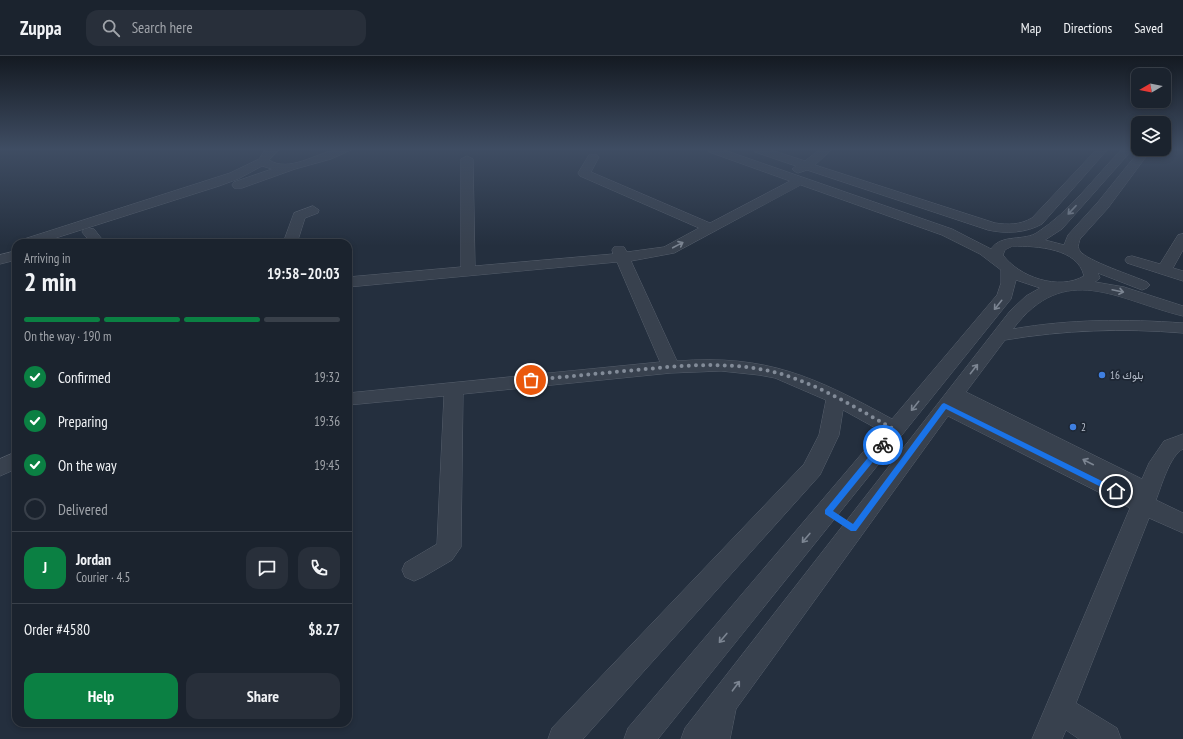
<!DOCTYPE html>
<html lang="en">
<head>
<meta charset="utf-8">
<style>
  :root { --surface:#1b232e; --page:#282f3a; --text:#f1f3f6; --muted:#a0a4aa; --line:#39404a; --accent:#0b8043 }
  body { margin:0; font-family:"PT Sans Narrow",Vazirmatn,sans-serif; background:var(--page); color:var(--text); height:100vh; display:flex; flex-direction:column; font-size:15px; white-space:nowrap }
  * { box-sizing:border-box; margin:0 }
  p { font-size:13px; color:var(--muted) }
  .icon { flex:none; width:22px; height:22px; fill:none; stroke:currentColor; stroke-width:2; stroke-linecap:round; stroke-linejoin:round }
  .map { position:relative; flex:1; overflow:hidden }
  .sheet { position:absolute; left:12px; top:183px; width:340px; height:488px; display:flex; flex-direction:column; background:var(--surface); border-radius:12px; box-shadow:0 2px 6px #0003,0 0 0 1px var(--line) }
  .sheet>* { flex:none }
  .needle { width:26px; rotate:260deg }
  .tools { position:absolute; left:1131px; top:12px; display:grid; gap:8px }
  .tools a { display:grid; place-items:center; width:40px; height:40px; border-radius:8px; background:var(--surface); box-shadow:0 2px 6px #0003,0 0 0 1px var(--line); font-size:20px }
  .pin { position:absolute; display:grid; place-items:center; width:34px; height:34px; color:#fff; margin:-17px; border:2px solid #fff; border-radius:50%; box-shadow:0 1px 4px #0007 }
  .courier { position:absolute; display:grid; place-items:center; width:40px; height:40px; margin:-20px; border:3px solid #1a73e8; border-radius:50%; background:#fff; color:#222; box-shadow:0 1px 5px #0007 }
  .headline em { font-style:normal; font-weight:800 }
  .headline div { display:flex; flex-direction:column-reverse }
  .headline { display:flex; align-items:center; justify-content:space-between; height:68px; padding:0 12px }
  h1 { font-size:26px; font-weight:800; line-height:30px }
  .bar { display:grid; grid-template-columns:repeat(4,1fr); gap:6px 4px; align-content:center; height:48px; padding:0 12px }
  .bar i { height:5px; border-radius:3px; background:var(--line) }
  .bar .current { background:var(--accent) }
  .bar p { grid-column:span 4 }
  .line { display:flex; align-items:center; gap:10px; padding:0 12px; border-top:1px solid var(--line) }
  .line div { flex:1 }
  .round { display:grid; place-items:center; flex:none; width:42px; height:42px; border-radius:12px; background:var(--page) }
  ol { padding:0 12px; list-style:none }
  li { display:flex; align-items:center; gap:12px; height:44px }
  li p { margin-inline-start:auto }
  li .icon { padding:4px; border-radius:50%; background:var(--accent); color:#fff; stroke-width:4 }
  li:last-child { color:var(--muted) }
  li i { width:22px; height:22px; border:2px solid var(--line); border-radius:50% }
  .action { display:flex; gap:8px; margin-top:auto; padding:8px 12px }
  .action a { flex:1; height:46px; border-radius:12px; background:var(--accent); color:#fff; font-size:16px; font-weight:800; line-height:46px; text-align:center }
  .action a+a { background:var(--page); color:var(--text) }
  header { display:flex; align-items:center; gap:24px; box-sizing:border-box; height:56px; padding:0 20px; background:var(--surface); border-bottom:1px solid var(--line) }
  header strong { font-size:19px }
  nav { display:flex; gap:22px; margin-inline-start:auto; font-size:14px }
  .search { width:280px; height:36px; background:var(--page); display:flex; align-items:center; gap:10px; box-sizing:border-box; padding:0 14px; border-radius:12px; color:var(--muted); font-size:15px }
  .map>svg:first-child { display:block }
</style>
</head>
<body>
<header>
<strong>Zuppa</strong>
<div class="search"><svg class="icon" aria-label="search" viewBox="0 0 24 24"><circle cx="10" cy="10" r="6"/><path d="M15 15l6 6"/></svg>Search here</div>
<nav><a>Map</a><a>Directions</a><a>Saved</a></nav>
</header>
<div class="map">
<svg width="1183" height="683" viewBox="0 0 1183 683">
  <rect width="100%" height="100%" fill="#242f3e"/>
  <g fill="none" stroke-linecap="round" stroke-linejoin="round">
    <g stroke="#565f6c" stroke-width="1">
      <g id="minor">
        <path d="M265 94H279L269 104C289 117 316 97 336 94 341 94 346 94 351 94L331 103 295 113 242 132H234L232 129 234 126 272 113 262 110 238 123 219 130 40 187H19L21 184 230 117 259 103Z"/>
        <path d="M708 94H724L952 173 991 193C1002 177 1024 186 1038 176 1069 156 1095 121 1121 94H1132L1062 173 1045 184 1064 189 1068 179 1098 146 1140 94H1151L1108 152 1080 183C1079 187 1077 191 1080 195 1087 205 1134 220 1147 226L1150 229 1147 232 1142 234 1098 217 1100 222 1095 226 1124 231 1183 250V260C1117 244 1065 204 1013 273 1070 263 1126 263 1183 267V277C1123 272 1064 274 1005 284L966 336 1142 423 1149 407 1164 385 1183 378V393C1170 399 1161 431 1156 444L1183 457V477L1149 462 1076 647 1117 672 1121 683H1079L1066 674 1062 683H1032L1130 452 948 360 736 653 730 683H681L685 672 1010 255 1026 240 1040 232 1016 224 1011 243 658 683H624L628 672 881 375 843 354 839 379 820 419 583 683H548L552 672 804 408 819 379 826 344 775 322 759 319 721 315 671 317 463 338 461 491 452 504 423 521 414 525 405 521 402 514 405 507 437 488 444 340 348 349V337L660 306 617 206 348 231V221L461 211V103L467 100 473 103 475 210 613 198 612 194 614 191H624L627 196 664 191 699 172 580 120 578 117 589 99H597L599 101 591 116 710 167 790 125 709 96ZM801 129 942 179 980 198 1001 214V227L997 239 892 363C815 321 767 298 677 305L631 205 674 197ZM1013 190C1037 190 1078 192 1084 220 1059 235 1019 221 1003 199L1005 194Z"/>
        <path d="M754 94H771L805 105 819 94H831L815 109 995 167C1008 169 1020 169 1032 162L1096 94H1107L1042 168C1026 177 1006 178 988 174L807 114 798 117 794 115 792 113 796 110 755 96Z"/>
        <polygon points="313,150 319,154 318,157 305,162 297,187 283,187 294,157"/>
        <polygon points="89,172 94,173 105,187 91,187 82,176 84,173"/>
        <polygon points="1183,178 1183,194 1173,212 1183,215 1183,225 1127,207 1125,204 1127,201 1132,200 1160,208 1178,179"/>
        <polygon points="16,195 16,204 0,208 0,199"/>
        <polygon points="16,396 16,413 0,420 0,403"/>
      </g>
    </g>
    <use href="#minor" fill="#38414e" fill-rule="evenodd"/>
  </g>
  <defs><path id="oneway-shaft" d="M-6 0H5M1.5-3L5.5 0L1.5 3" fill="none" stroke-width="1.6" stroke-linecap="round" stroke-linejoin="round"/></defs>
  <g stroke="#7c8592">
    <use href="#oneway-shaft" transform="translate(1072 154) rotate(133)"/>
    <use href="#oneway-shaft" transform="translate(678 189) rotate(-28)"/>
    <use href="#oneway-shaft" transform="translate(1118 235) rotate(12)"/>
    <use href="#oneway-shaft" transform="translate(998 249) rotate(129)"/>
    <use href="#oneway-shaft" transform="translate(974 313) rotate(-52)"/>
    <use href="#oneway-shaft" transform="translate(915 350) rotate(129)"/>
    <use href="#oneway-shaft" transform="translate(1088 406) rotate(-153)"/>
    <use href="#oneway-shaft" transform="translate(806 482) rotate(130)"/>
    <use href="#oneway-shaft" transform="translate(723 582) rotate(130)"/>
    <use href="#oneway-shaft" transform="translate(736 630) rotate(-53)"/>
  </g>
  <linearGradient id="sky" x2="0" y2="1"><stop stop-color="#141a22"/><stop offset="0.49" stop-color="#3f4d63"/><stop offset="1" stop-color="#3f4d63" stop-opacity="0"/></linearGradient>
  <rect width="1183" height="190" fill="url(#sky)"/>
  <polygon fill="#1a73e8" points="944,347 1118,433 1120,435 1118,437 1113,437 946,353 856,475 851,475 825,458 825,454 880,387 885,387 885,391 833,455 853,468 942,348"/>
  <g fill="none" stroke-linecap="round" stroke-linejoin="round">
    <path stroke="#828b98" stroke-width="4" stroke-dasharray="0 7.2" d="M531 324C566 321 601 317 637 314 684 309 732 305 778 317 820 329 858 353 895 374L883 389"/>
  </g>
  <g fill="#3f7fe0" stroke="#1d2633" stroke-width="1.5">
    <circle cx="1102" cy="319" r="4"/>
    <circle cx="1073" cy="371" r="4"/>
  </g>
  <g text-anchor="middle" stroke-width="3.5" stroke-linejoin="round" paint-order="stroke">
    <g font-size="11" fill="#b4bcc9" stroke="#1d2633" text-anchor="start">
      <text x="1110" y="323">بلوك 16</text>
      <text x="1081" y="375">2</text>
    </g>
  </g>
</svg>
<div class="tools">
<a><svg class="needle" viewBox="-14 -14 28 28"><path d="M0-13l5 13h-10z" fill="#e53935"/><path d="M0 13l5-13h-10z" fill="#a0a4aa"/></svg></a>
<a><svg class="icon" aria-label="layers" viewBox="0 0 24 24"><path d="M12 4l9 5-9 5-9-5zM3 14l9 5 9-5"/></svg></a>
</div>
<div class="pin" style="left:531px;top:324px;background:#ea580c"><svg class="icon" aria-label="bag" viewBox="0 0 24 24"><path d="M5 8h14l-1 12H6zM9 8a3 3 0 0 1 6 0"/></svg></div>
<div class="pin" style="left:1116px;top:435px;background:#1f2937"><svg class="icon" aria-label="home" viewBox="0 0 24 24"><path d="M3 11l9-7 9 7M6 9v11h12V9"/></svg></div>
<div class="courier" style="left:883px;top:389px"><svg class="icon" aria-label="bike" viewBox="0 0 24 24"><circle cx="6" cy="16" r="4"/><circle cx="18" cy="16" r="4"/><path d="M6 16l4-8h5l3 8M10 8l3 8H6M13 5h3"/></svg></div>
<section class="sheet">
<div class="headline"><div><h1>2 min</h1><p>Arriving in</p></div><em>19:58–20:03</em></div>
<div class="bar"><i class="current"></i><i class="current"></i><i class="current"></i><i></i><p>On the way · 190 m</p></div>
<ol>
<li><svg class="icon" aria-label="check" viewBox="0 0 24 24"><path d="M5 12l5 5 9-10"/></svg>Confirmed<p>19:32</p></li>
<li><svg class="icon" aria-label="check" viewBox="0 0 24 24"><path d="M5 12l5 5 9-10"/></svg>Preparing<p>19:36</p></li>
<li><svg class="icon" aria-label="check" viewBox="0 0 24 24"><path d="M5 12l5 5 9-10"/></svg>On the way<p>19:45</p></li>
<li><i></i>Delivered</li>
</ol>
<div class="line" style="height:72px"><b class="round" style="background:var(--accent);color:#fff">J</b><div><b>Jordan</b><p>Courier · 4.5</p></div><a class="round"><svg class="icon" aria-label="chat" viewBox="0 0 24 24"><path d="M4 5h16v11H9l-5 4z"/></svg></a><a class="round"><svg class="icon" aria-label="phone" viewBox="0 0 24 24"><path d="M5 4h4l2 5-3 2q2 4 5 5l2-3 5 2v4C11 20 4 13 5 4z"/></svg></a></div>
<div class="line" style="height:52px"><div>Order #4580</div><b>$8.27</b></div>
<div class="action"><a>Help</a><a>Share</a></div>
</section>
</div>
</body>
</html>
